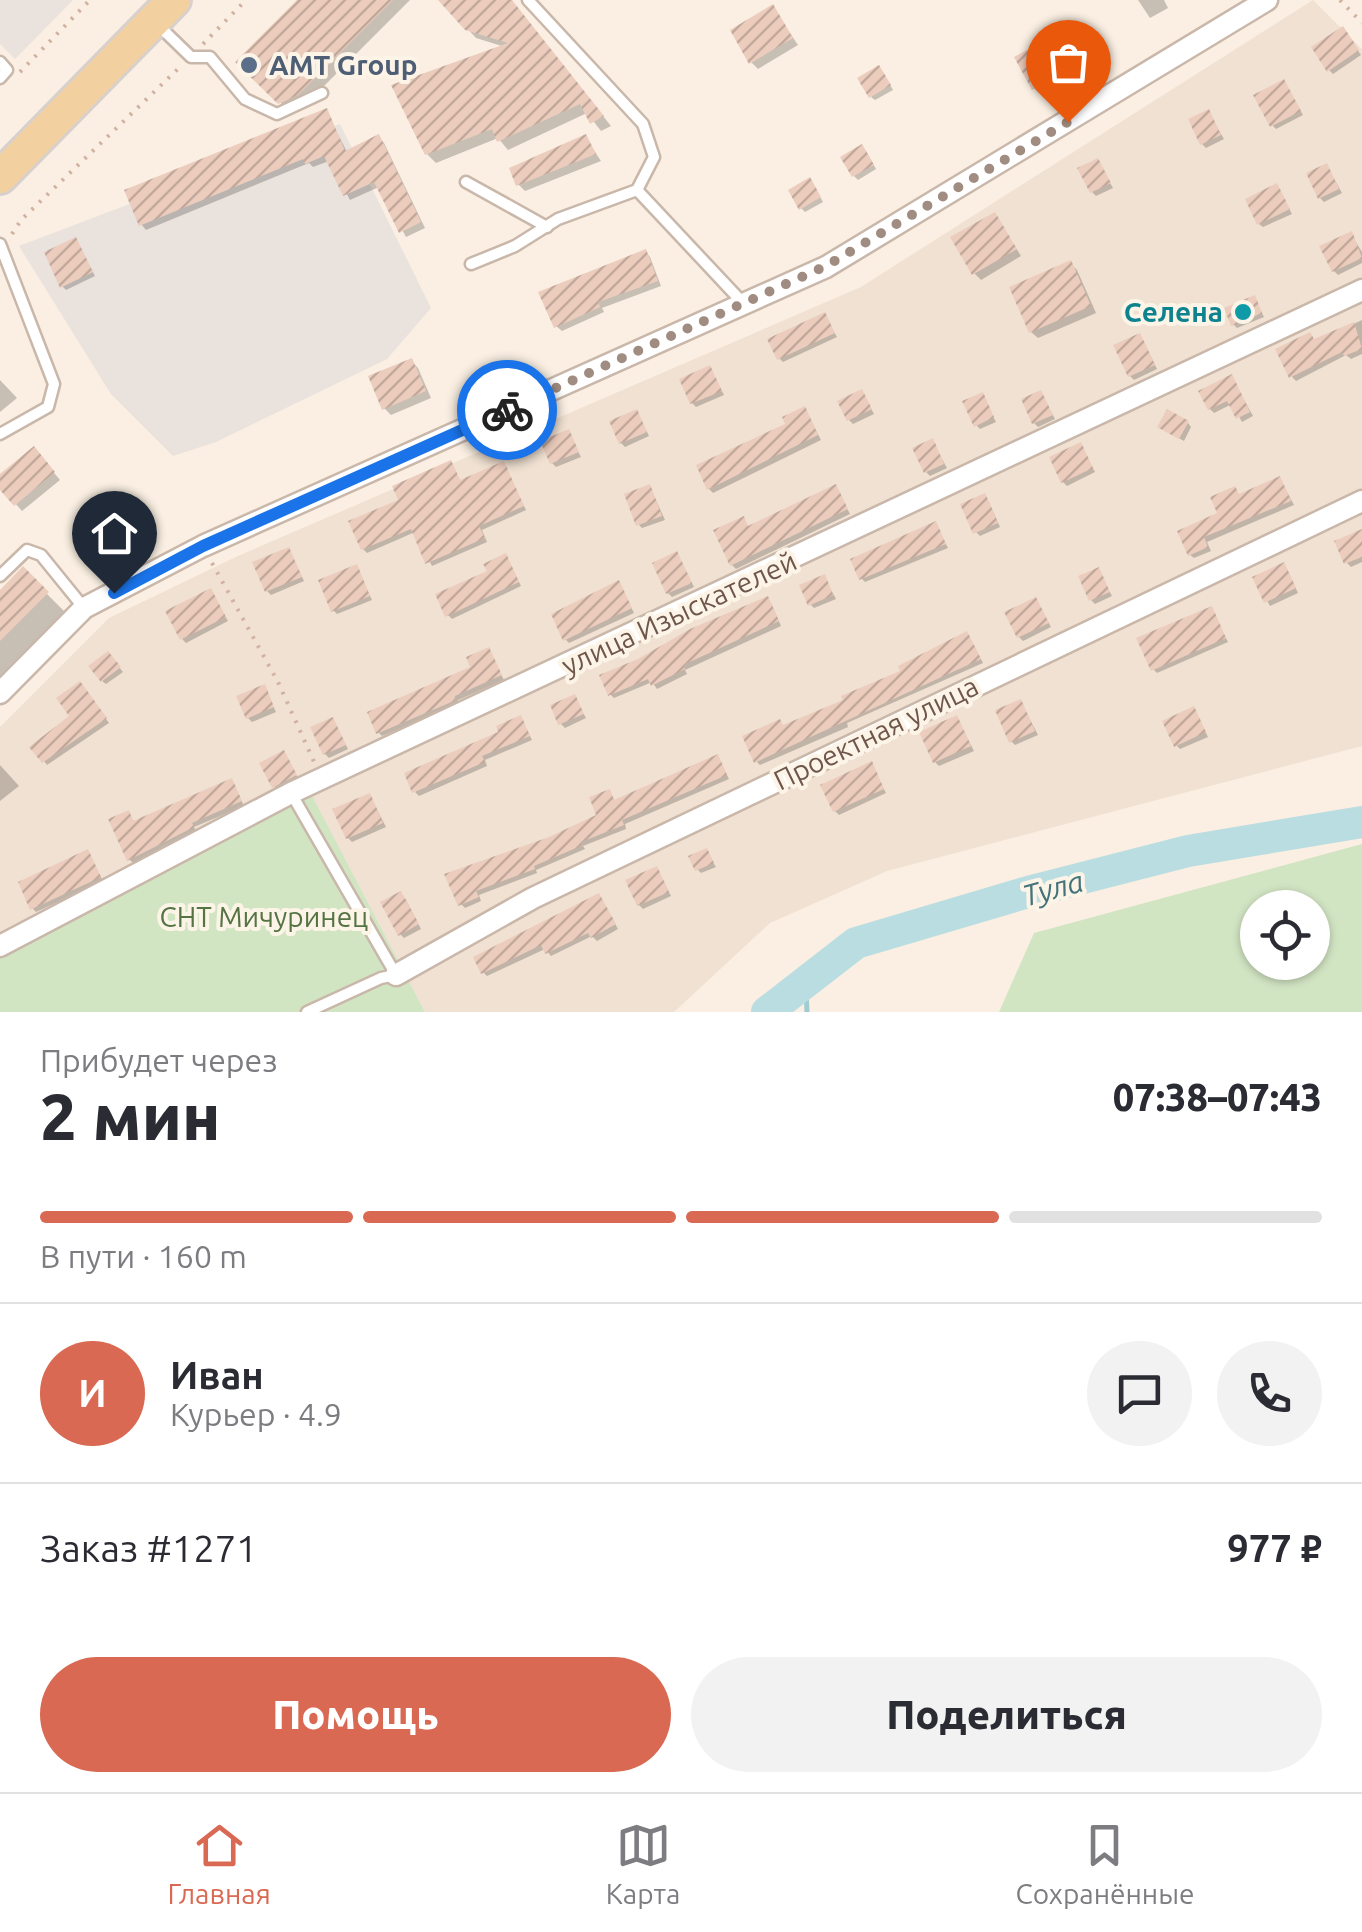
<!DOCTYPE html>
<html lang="ru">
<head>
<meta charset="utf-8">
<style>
  :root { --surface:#fff; --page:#f2f2f3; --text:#2b2b33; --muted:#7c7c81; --line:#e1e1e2; --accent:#d96952 }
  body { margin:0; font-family:Ubuntu,sans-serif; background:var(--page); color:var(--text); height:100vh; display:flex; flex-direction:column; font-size:38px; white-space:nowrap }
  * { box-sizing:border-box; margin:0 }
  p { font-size:32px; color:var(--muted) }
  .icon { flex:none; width:55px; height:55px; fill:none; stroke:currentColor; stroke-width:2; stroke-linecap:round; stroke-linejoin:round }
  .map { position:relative; height:1012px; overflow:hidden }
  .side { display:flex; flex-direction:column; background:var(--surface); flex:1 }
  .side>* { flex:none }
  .fabs { position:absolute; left:1240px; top:890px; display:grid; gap:20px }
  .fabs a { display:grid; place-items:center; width:90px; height:90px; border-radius:50%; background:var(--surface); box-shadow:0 2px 8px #0004; font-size:50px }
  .pin { position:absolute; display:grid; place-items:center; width:85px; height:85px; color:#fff; margin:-102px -42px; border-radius:50% 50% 50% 0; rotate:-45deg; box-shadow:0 0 10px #0007 }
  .pin .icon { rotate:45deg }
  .courier { position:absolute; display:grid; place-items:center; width:100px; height:100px; margin:-50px; border:8px solid #1a73e8; border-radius:50%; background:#fff; color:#222; box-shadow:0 2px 12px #0007 }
  .summary em { font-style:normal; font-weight:800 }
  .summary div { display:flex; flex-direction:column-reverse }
  .summary { display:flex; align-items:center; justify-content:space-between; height:170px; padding:0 40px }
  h1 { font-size:65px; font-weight:800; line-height:75px }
  .bar { display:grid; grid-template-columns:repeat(4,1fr); gap:15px 10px; align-content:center; height:120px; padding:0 40px }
  .bar i { height:12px; border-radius:8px; background:var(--line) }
  .bar .selected { background:var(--accent) }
  .bar p { grid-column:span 4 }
  .line { display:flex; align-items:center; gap:25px; padding:0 40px; border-top:2px solid var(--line) }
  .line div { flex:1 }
  .round { display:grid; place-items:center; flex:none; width:105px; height:105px; border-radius:52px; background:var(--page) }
  .cta { display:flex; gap:20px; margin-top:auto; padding:20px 40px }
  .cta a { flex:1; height:115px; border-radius:60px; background:var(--accent); color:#fff; font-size:40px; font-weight:800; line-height:115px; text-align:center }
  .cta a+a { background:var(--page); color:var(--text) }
  .menu { display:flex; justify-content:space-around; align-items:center; height:140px; border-top:2px solid var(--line); background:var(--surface); font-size:28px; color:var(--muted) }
  .menu a { display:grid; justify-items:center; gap:5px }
  .menu .selected { color:var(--accent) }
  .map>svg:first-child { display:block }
</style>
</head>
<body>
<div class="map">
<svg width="1362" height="1012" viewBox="0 0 1362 1012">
  <defs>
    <pattern id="building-hatch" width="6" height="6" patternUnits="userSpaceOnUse" patternTransform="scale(2.5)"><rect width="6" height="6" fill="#eccdbd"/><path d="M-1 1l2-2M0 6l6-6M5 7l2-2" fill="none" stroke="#c3a99c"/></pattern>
  </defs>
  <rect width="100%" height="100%" fill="#faefe2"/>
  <polygon fill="#f0e1d2" points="1313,0 1362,49 1362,746 887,871 770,923 674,1012 425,1012 307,787 0,936 0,727 109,618 238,556 861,287"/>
  <g fill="#e9e2dd">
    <polygon points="0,0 73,0 15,59 0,44"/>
    <polygon points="340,124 431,308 387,359 216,442 173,456 111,394 19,246"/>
  </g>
  <g fill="#d2e5c3" fill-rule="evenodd">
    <polygon points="307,786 425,1012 0,1012 0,957"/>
    <path d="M1362 844V1012H999L1034 933ZM1258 908H1312V962H1258Z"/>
  </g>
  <g fill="#0003">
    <polygon points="301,0 410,0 307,103 289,111 239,62"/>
    <polygon points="441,0 510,0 611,126 601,131 587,113 508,150 498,138 436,163 427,154 505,47 476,38"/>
    <polygon points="1138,0 1164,0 1168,8 1150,18"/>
    <polygon points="773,8 798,45 758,69 751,62"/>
    <polygon points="1346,33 1361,55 1333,74 1329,70"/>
    <polygon points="1038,53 1054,83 1038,92 1034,88"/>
    <polygon points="883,72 893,90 875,100 871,97"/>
    <polygon points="1284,82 1303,115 1276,129 1272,125"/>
    <polygon points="326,111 347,152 379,137 384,143 425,228 406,237 379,187 350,200 329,161 313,167 309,163 146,230 141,224"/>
    <polygon points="1208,112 1224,139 1206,148 1202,144"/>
    <polygon points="585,137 601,161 525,191 518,184"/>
    <polygon points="866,151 876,169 858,180 854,176"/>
    <polygon points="1098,161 1113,188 1096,196 1092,192"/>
    <polygon points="1327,166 1342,193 1324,202 1320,198"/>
    <polygon points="813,184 823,202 805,212 801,208"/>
    <polygon points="1277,186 1292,214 1263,227 1259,224"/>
    <polygon points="995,215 1021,256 981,280 974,273"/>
    <polygon points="1351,234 1362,252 1362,263 1338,275 1334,271"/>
    <polygon points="76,240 95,276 66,290 62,286"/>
    <polygon points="645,251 650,257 661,286 602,308 604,312 562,331 556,326"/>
    <polygon points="1070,263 1077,270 1096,313 1038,338 1031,332"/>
    <polygon points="1254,298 1264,317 1237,328 1233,324"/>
    <polygon points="824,315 837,337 783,362 779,358"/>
    <polygon points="1362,320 1362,354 1351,359 1346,355 1296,381 1292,377 1315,342"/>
    <polygon points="1143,340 1157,369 1134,380 1130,376"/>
    <polygon points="411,361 418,368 431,398 391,415 384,408"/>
    <polygon points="710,368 724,395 696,407 692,403"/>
    <polygon points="1232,378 1253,416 1242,422 1232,404 1214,413 1210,409"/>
    <polygon points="0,380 17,398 0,412"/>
    <polygon points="862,392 874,414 853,424 849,420"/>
    <polygon points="1041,393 1055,419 1038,427 1034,423"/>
    <polygon points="982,395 996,422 980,429 976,425"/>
    <polygon points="805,409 821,440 713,493 709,489 699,466 788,425"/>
    <polygon points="637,412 649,436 625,447 621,443"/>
    <polygon points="1188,423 1191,427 1184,441 1164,430"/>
    <polygon points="568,432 581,457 556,467 552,463"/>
    <polygon points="932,441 947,468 930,476 926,472"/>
    <polygon points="1080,445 1095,472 1067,486 1063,482"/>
    <polygon points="40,456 60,480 22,511 0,486 0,477"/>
    <polygon points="450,463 461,482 503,464 526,510 482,530 487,542 432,566 415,532 367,553 363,549 402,501"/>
    <polygon points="1280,479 1294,505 1207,542 1211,551 1194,558 1190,555 1235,489 1240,496"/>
    <polygon points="650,487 665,520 642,528 638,524"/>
    <polygon points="836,487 850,514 736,569 732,565 717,531 743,519 749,528"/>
    <polygon points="988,500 1000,527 980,536 976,532"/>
    <polygon points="935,524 948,548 865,582 861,578"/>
    <polygon points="1362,532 1362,562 1351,567 1347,563"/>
    <polygon points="289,550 304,581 271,595 267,591"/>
    <polygon points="677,554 694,587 672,597 668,593"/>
    <polygon points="506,556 521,586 452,619 448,615"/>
    <polygon points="356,567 372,600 337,614 333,610"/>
    <polygon points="1287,569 1298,593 1270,606 1255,579"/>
    <polygon points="23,570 66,613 0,679 0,593"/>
    <polygon points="1098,570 1112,596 1095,604 1091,600"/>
    <polygon points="824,577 836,599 814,608 810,604"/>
    <polygon points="619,583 634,613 569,643 565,639"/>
    <polygon points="211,591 228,621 186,643 182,639"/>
    <polygon points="1036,600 1051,627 1023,641 1019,637"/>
    <polygon points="771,603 781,626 685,670 687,674 657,689 652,682 614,698 610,694"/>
    <polygon points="1211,609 1228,642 1157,673 1153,669"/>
    <polygon points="970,638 983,663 847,723 848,727 760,765 756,761 785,727 847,702"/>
    <polygon points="488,650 504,680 458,700 457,705 382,736 378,732 474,668"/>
    <polygon points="112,658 123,672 106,684 102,681"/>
    <polygon points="264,687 276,712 252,722 248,718"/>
    <polygon points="84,688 109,723 47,765 44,761 72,717"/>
    <polygon points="574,697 586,718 565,728 561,724"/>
    <polygon points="1021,702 1038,735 1015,745 1011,741"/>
    <polygon points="1194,709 1208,737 1180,749 1176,745"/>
    <polygon points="521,718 532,740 485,760 487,766 419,796 415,792"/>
    <polygon points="957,718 974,751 939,766 935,762"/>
    <polygon points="333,720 348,749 329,758 325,754"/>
    <polygon points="287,757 299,780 278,790 274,786"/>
    <polygon points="718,757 729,779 625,824 626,829 583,846 585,849 536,870 537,873 479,895 481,901 465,908 461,904 447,875 550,839 599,816 609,792 616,802"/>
    <polygon points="871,764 886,793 839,815 835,811"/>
    <polygon points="0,765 19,786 0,801"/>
    <polygon points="232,781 244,806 194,827 196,831 133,863 129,859 128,813 135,823"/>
    <polygon points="370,796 386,827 352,842 348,838"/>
    <polygon points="706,851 716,867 701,873 697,869"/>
    <polygon points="88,852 103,881 36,912 32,908"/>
    <polygon points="657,869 671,896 643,909 639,905"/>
    <polygon points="405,898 421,929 404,938 400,934"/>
    <polygon points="602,900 618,929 597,941 592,936 551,956 545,949 487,976 483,972"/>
  </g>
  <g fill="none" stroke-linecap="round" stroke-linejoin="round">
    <polyline stroke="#a0ccd2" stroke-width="5" points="807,1012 806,989 856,943"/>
    <polyline stroke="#b9dde1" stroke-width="32" points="767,1012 856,943 1028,892 1188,851 1362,822"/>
  </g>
  <g fill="url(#building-hatch)">
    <polygon points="297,0 393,0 298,95 278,104 235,62"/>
    <polygon points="438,0 512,0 604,116 590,124 580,104 497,142 492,129 425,155 391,85 508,43 465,30"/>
    <polygon points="773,4 793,38 749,64 730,30"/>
    <polygon points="1343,26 1359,50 1327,72 1311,47"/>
    <polygon points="1034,46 1052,79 1032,90 1014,57"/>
    <polygon points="879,65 891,85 869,98 857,78"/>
    <polygon points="1284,79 1301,111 1270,127 1253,95"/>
    <polygon points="327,108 345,151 379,134 421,222 399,233 374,182 343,196 324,156 305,164 303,159 139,226 124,190"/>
    <polygon points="1209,109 1221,135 1200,145 1188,119"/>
    <polygon points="586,134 596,154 516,186 509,168"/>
    <polygon points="862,144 874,165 852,177 840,157"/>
    <polygon points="1098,158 1111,183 1090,193 1077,168"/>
    <polygon points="1327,163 1339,189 1318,199 1306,173"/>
    <polygon points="810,177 821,197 799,210 788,190"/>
    <polygon points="1277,183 1290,209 1257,225 1245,199"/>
    <polygon points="995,212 1017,249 972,275 950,237"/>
    <polygon points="1352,231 1362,258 1332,272 1319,246"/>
    <polygon points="76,237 93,272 60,288 44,252"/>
    <polygon points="646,249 658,281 598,302 600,307 554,328 538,292"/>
    <polygon points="1071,260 1091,306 1029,333 1009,287"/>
    <polygon points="1255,295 1262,313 1231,326 1224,308"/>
    <polygon points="825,312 835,333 777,360 767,339"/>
    <polygon points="1354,322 1362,349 1344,356 1342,352 1289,378 1275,349 1310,332 1314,339"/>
    <polygon points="1140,333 1155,365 1128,377 1113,345"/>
    <polygon points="412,358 426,391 382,410 368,376"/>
    <polygon points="710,365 722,391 690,404 679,379"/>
    <polygon points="1232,374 1250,412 1236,419 1227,401 1208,410 1198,391"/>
    <polygon points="862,389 872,409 847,421 837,401"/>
    <polygon points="1041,390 1053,415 1032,424 1021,399"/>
    <polygon points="983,392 994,417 974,427 962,401"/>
    <polygon points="805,406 818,435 707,490 696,465 785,424 782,417"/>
    <polygon points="637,409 647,432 619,444 609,421"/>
    <polygon points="1167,409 1189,421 1179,439 1157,427"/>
    <polygon points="569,429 579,452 550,464 540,441"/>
    <polygon points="933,438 944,464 924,473 912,448"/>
    <polygon points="1081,442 1093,468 1061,483 1049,457"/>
    <polygon points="34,446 55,472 14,506 0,490 0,474"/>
    <polygon points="451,460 460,480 504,461 524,506 479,526 485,538 425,564 411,529 361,550 348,521 398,500 392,486"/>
    <polygon points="1280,476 1291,501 1204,537 1208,547 1188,556 1177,531 1217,513 1210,497 1235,486 1239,494"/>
    <polygon points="650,484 662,516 636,526 624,494"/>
    <polygon points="836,484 848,509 730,566 713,530 744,516 748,526"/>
    <polygon points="985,493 998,523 973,534 960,504"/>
    <polygon points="936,521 946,544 859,580 850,559"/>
    <polygon points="1362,529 1362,557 1344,564 1334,541"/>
    <polygon points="289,547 302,577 265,592 252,562"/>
    <polygon points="677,551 692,583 666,594 652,563"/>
    <polygon points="506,553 519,582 445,617 435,594 487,571 483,564"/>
    <polygon points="1284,562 1296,588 1264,603 1252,577"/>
    <polygon points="357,564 370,596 331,612 318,580"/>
    <polygon points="23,566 49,592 0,641 0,590"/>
    <polygon points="1099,567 1110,592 1089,601 1078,576"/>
    <polygon points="825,574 833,595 808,606 799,585"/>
    <polygon points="619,580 632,608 563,641 551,614"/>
    <polygon points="211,588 226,617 180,640 165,611"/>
    <polygon points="768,596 779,621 683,665 685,669 651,686 648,679 608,696 599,675 638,659 690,629"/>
    <polygon points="1036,597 1049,623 1017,638 1004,612"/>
    <polygon points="1212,606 1226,638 1151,671 1136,638"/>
    <polygon points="967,631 981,659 754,763 742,736 780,719 783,725 843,700 841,696 900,671 898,666"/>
    <polygon points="489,647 502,675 455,696 454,701 376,734 367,712 470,667 466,657"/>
    <polygon points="108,651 121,667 101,682 88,666"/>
    <polygon points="80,681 107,718 42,763 29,747 69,716 56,698"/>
    <polygon points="265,684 274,707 246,719 236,696"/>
    <polygon points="575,694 584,714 558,725 550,705"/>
    <polygon points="1021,699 1035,731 1009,743 995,710"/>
    <polygon points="1194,706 1206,732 1174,747 1162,721"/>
    <polygon points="521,715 530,736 482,756 485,762 412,793 404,773 498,732 496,726"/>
    <polygon points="957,715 971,746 933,763 919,732"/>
    <polygon points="333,717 346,745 323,755 310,727"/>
    <polygon points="284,750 297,775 272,788 259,763"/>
    <polygon points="718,754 727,775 622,820 624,825 581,842 583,845 534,866 535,869 476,891 479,897 458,906 444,874 549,837 596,815 589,797 610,789 614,800"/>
    <polygon points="872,761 884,789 833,812 820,785"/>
    <polygon points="232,778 242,801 192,823 194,827 127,861 108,819 129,810 133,821"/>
    <polygon points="370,793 383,823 346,839 332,809"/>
    <polygon points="707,848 714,863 695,871 688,856"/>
    <polygon points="88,849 101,877 30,910 18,882"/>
    <polygon points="657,866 669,892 637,906 625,880"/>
    <polygon points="401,891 419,924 398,936 380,902"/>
    <polygon points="599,893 616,924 591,938 588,933 545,954 541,945 481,974 473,957"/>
  </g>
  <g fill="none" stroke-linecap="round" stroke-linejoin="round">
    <g stroke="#c9b7aa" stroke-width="15">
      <g id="service">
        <polyline points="158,25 191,57 210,57 245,99 277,114 322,93"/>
        <polyline points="0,62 7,70 0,78"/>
        <polyline points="466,182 547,227"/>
        <polyline points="637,190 743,303"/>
        <polyline points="0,244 54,384 48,407 0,434"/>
        <polyline points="471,264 515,246 558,219 637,190 654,157 643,124 528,0"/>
        <polyline points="0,576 27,550 41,555 84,608"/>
        <polyline points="291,793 396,975 381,978 307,1012"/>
      </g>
    </g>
    <g stroke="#c9b7aa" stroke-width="25">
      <g id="minor">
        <polyline points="0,693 84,608 203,546 826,267 1267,0"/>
        <polyline points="0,946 291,793 1362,290"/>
        <polyline points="396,975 533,898 1362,501"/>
      </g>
    </g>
    <g stroke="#d7d0cd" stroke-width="38">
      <polyline id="primary" points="0,177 174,0"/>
    </g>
    <g stroke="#d1b1a0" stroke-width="4" stroke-dasharray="2.5 8" stroke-linecap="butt">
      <polyline points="1340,0 1362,23"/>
      <polyline points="203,44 246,0"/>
      <polyline points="20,72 90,0"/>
      <polyline points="12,234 21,220 182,65"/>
      <polyline points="212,563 278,682 315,764"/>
    </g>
    <use href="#service" stroke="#fff" stroke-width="10"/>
    <use href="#minor" stroke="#fff" stroke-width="20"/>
    <use href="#primary" stroke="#f3d0a0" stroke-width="32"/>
  </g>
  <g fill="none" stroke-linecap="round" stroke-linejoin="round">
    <polyline stroke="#a08c80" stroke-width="10" stroke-dasharray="0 18" points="507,410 826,266 1068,122"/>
    <polyline stroke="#1a73e8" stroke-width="12" points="114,593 203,546 507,410"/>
  </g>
  <circle fill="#5c6f8a" stroke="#fdf4e8" stroke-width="4" cx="249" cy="65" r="10"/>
  <circle fill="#0f9aa8" stroke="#fdf4e8" stroke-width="4" cx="1243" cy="312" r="10"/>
  <g text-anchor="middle" stroke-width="8" stroke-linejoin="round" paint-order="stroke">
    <g font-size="28" font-weight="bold" fill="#4e5e75" stroke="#fdf4e8" text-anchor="start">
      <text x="269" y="75">АМТ Group</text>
    </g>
    <g font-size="28" font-weight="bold" fill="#0d838f" stroke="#fdf4e8" text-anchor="end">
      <text x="1223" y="322">Селена</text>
    </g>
    <g font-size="28" fill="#6f564b" stroke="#fdf4e8">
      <text transform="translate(679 613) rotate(-25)" y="10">улица Изыскателей</text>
      <text transform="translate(876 733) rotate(-26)" y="10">Проектная улица</text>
    </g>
    <g font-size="28" fill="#547444" stroke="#fdf4e8">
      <text x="264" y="927">СНТ Мичуринец</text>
    </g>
    <g font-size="30" font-style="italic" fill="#44737a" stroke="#fdf4e8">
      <text transform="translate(1053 889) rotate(-15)" y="10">Тула</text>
    </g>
  </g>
</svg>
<div class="fabs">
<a><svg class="icon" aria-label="locate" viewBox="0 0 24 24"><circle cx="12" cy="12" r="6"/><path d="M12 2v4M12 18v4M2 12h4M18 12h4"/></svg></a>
</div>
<div class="pin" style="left:1068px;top:122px;background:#ea580c"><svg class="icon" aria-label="bag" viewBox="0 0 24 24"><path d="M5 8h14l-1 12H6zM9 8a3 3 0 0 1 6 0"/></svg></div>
<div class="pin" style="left:114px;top:593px;background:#1f2937"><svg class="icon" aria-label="home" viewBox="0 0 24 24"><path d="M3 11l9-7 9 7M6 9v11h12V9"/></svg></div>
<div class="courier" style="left:507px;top:410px"><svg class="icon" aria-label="bike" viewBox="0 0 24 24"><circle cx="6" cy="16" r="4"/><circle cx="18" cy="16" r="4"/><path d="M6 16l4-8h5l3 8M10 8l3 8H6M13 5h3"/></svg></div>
</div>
<section class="side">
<div class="summary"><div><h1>2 мин</h1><p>Прибудет через</p></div><em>07:38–07:43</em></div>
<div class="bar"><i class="selected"></i><i class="selected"></i><i class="selected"></i><i></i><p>В пути · 160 m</p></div>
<div class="line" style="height:180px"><b class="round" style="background:var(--accent);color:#fff">И</b><div><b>Иван</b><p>Курьер · 4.9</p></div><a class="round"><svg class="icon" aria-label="chat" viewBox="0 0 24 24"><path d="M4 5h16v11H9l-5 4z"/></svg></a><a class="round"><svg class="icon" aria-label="phone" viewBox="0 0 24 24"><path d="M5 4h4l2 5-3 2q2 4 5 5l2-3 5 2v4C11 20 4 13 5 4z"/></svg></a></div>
<div class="line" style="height:130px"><div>Заказ #1271</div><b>977 ₽</b></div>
<div class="cta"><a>Помощь</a><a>Поделиться</a></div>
</section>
<nav class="menu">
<a class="selected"><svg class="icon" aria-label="home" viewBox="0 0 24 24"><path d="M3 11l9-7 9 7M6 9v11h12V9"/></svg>Главная</a>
<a><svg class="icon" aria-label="map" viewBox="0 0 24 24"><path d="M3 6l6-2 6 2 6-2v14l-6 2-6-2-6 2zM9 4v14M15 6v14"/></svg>Карта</a>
<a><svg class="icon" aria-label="saved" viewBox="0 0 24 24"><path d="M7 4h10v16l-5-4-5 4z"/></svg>Сохранённые</a>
</nav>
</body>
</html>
